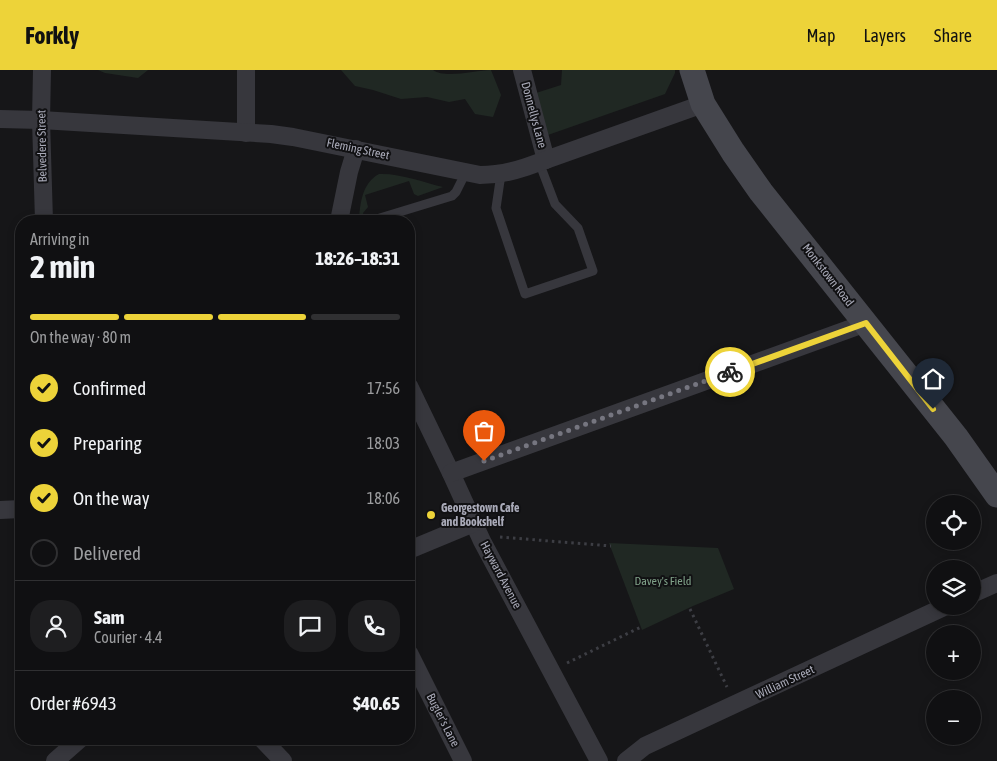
<!DOCTYPE html>
<html lang="en">
<head>
<meta charset="utf-8">
<style>
  :root { --surface:#101012; --page:#1e1e20; --text:#f1f3f6; --muted:#9c9d9f; --line:#303032; --accent:#edd339 }
  body { margin:0; font-family:"Asap Condensed",sans-serif; background:var(--page); color:var(--text); height:100vh; display:flex; flex-direction:column; font-size:19px; white-space:nowrap }
  * { box-sizing:border-box; margin:0 }
  p { font-size:16px; color:var(--muted) }
  .icon { flex:none; width:28px; height:28px; fill:none; stroke:currentColor; stroke-width:2; stroke-linecap:round; stroke-linejoin:round }
  .map { position:relative; flex:1; overflow:hidden }
  .sheet { position:absolute; left:15px; top:145px; width:400px; height:530px; display:flex; flex-direction:column; background:var(--surface); border-radius:20px; box-shadow:0 2px 8px #0003,0 0 0 1px var(--line) }
  .sheet>* { flex:none }
  .buttons { position:absolute; left:926px; top:425px; display:grid; gap:10px }
  .buttons a { display:grid; place-items:center; width:55px; height:55px; border-radius:50%; background:var(--surface); box-shadow:0 2px 8px #0003,0 0 0 1px var(--line); font-size:25px }
  .pin { position:absolute; display:grid; place-items:center; width:42px; height:42px; color:#fff; margin:-51px -21px; border-radius:50% 50% 50% 0; rotate:-45deg; box-shadow:0 0 5px #0007 }
  .pin .icon { rotate:45deg }
  .courier { position:absolute; display:grid; place-items:center; width:50px; height:50px; margin:-25px; border:4px solid #edd339; border-radius:50%; background:#fff; color:#222; box-shadow:0 1px 6px #0007 }
  .head em { font-style:normal; font-weight:700 }
  .head div { display:flex; flex-direction:column-reverse }
  .head { display:flex; align-items:center; justify-content:space-between; height:85px; padding:0 15px }
  h1 { font-size:32px; font-weight:700; line-height:38px }
  .bar { display:grid; grid-template-columns:repeat(4,1fr); gap:8px 5px; align-content:center; height:60px; padding:0 15px }
  .bar i { height:6px; border-radius:4px; background:var(--line) }
  .bar .on { background:var(--accent) }
  .bar p { grid-column:span 4 }
  .line { display:flex; align-items:center; gap:12px; padding:0 15px; border-top:1px solid var(--line) }
  .line div { flex:1 }
  .round { display:grid; place-items:center; flex:none; width:52px; height:52px; border-radius:20px; background:var(--page) }
  ol { padding:0 15px; list-style:none }
  li { display:flex; align-items:center; gap:15px; height:55px }
  li p { margin-inline-start:auto }
  li .icon { padding:5px; border-radius:50%; background:var(--accent); color:#111; stroke-width:4 }
  li:last-child { color:var(--muted) }
  li i { width:28px; height:28px; border:2px solid var(--line); border-radius:50% }
  header { display:flex; align-items:center; gap:30px; box-sizing:border-box; height:70px; padding:0 25px; background:var(--accent); color:#111 }
  header strong { font-size:24px }
  nav { display:flex; gap:28px; margin-inline-start:auto; font-size:18px }
  .map>svg:first-child { display:block }
</style>
</head>
<body>
<header>
<strong>Forkly</strong>
<nav><a>Map</a><a>Layers</a><a>Share</a></nav>
</header>
<div class="map">
<svg width="997" height="691" viewBox="0 0 997 691">
  <rect width="100%" height="100%" fill="#161618"/>
  <g fill="#202823">
    <polygon points="98,0 148,0 138,8 105,3"/>
    <path d="M341 0H433C445 9 477 0 491 0L501 25 493 47 475 44 465 29 449 32 427 27 401 29 373 20 355 16Z"/>
    <polygon points="562,0 675,0 675,3 665,24 545,66 536,23 561,15"/>
    <path d="M379 104C400 103 422 112 443 117L418 126 414 124 409 111 365 125 368 137 363 143 366 151H359C360 134 362 113 379 104Z"/>
    <polygon points="609,473 718,478 734,519 693,536 642,560"/>
  </g>
  <g fill="none" stroke-linecap="round" stroke-linejoin="round">
    <g stroke="#3d3e44" stroke-width="3" stroke-dasharray="2.5 4" stroke-linecap="butt">
      <polyline points="500,467 611,476"/>
      <polyline points="690,539 727,617"/>
      <polyline points="567,593 641,557"/>
    </g>
    <g stroke="#37373d" stroke-width="9">
      <polyline points="501,104 496,138 525,224 593,201 578,158 555,134 539,92"/>
      <polyline points="370,151 452,126 456,122 466,102"/>
    </g>
    <g stroke="#37373d" stroke-width="18">
      <polyline points="42,0 41,50 44,151"/>
      <polyline points="246,0 246,63"/>
      <polyline points="522,0 546,90"/>
      <path d="M0 49 41 50 271 64 293 67 480 105C496 105 511 102 526 97L703 34"/>
      <polyline points="339,151 349,102 356,79"/>
      <polyline points="409,316 451,403 482,471 599,691"/>
      <polyline points="451,403 866,253"/>
      <polyline points="0,440 21,439"/>
      <polyline points="409,480 474,453"/>
      <polyline points="972,524 997,513"/>
      <polyline points="409,583 463,691"/>
      <polyline points="262,669 283,691"/>
      <polyline points="55,691 80,669"/>
      <polyline points="626,691 645,676 946,536"/>
    </g>
    <polyline stroke="#45464d" stroke-width="25" points="692,0 703,34 733,82 761,122 956,367 997,425"/>
  </g>
  <g fill="none" stroke-linecap="round" stroke-linejoin="round">
    <polyline stroke="#767680" stroke-width="5" stroke-dasharray="0 9" points="484,391 730,302"/>
    <polyline stroke="#edd339" stroke-width="6" points="730,302 866,253 933,339"/>
  </g>
  <circle fill="#edd339" stroke="#111113" stroke-width="2" cx="431" cy="445" r="5"/>
  <g text-anchor="middle" stroke-width="4" stroke-linejoin="round" paint-order="stroke">
    <g font-size="12" fill="#a9aab8" stroke="#111113">
      <text transform="translate(534 45) rotate(75)" y="4">Donnellys Lane</text>
      <text transform="translate(42 76) rotate(-91)" y="4">Belvedere Street</text>
      <text transform="translate(358 79) rotate(12)" y="4">Fleming Street</text>
      <text transform="translate(828 205) rotate(52)" y="4">Monkstown Road</text>
      <text transform="translate(501 505) rotate(62)" y="4">Hayward Avenue</text>
      <text transform="translate(785 612) rotate(-25)" y="4">William Street</text>
      <text transform="translate(443 650) rotate(63)" y="4">Bugler's Lane</text>
    </g>
    <g font-size="12" font-weight="bold" fill="#a9aab8" stroke="#111113" text-anchor="start">
      <text x="441" y="442">Georgestown Cafe<tspan x="441" dy="14">and Bookshelf</tspan></text>
    </g>
    <g font-size="12" fill="#80a289" stroke="#111113">
      <text x="663" y="515">Davey's Field</text>
    </g>
  </g>
</svg>
<div class="buttons">
<a><svg class="icon" aria-label="locate" viewBox="0 0 24 24"><circle cx="12" cy="12" r="6"/><path d="M12 2v4M12 18v4M2 12h4M18 12h4"/></svg></a>
<a><svg class="icon" aria-label="layers" viewBox="0 0 24 24"><path d="M12 4l9 5-9 5-9-5zM3 14l9 5 9-5"/></svg></a>
<a>+</a>
<a>−</a>
</div>
<div class="pin" style="left:484px;top:391px;background:#ea580c"><svg class="icon" aria-label="bag" viewBox="0 0 24 24"><path d="M5 8h14l-1 12H6zM9 8a3 3 0 0 1 6 0"/></svg></div>
<div class="pin" style="left:933px;top:339px;background:#1f2937"><svg class="icon" aria-label="home" viewBox="0 0 24 24"><path d="M3 11l9-7 9 7M6 9v11h12V9"/></svg></div>
<div class="courier" style="left:730px;top:302px"><svg class="icon" aria-label="bike" viewBox="0 0 24 24"><circle cx="6" cy="16" r="4"/><circle cx="18" cy="16" r="4"/><path d="M6 16l4-8h5l3 8M10 8l3 8H6M13 5h3"/></svg></div>
<section class="sheet">
<div class="head"><div><h1>2 min</h1><p>Arriving in</p></div><em>18:26–18:31</em></div>
<div class="bar"><i class="on"></i><i class="on"></i><i class="on"></i><i></i><p>On the way · 80 m</p></div>
<ol>
<li><svg class="icon" aria-label="check" viewBox="0 0 24 24"><path d="M5 12l5 5 9-10"/></svg>Confirmed<p>17:56</p></li>
<li><svg class="icon" aria-label="check" viewBox="0 0 24 24"><path d="M5 12l5 5 9-10"/></svg>Preparing<p>18:03</p></li>
<li><svg class="icon" aria-label="check" viewBox="0 0 24 24"><path d="M5 12l5 5 9-10"/></svg>On the way<p>18:06</p></li>
<li><i></i>Delivered</li>
</ol>
<div class="line" style="height:90px"><a class="round"><svg class="icon" aria-label="person" viewBox="0 0 24 24"><circle cx="12" cy="8" r="4"/><path d="M4 21q1-7 8-7t8 7"/></svg></a><div><b>Sam</b><p>Courier · 4.4</p></div><a class="round"><svg class="icon" aria-label="chat" viewBox="0 0 24 24"><path d="M4 5h16v11H9l-5 4z"/></svg></a><a class="round"><svg class="icon" aria-label="phone" viewBox="0 0 24 24"><path d="M5 4h4l2 5-3 2q2 4 5 5l2-3 5 2v4C11 20 4 13 5 4z"/></svg></a></div>
<div class="line" style="height:65px"><div>Order #6943</div><b>$40.65</b></div>
</section>
</div>
</body>
</html>
